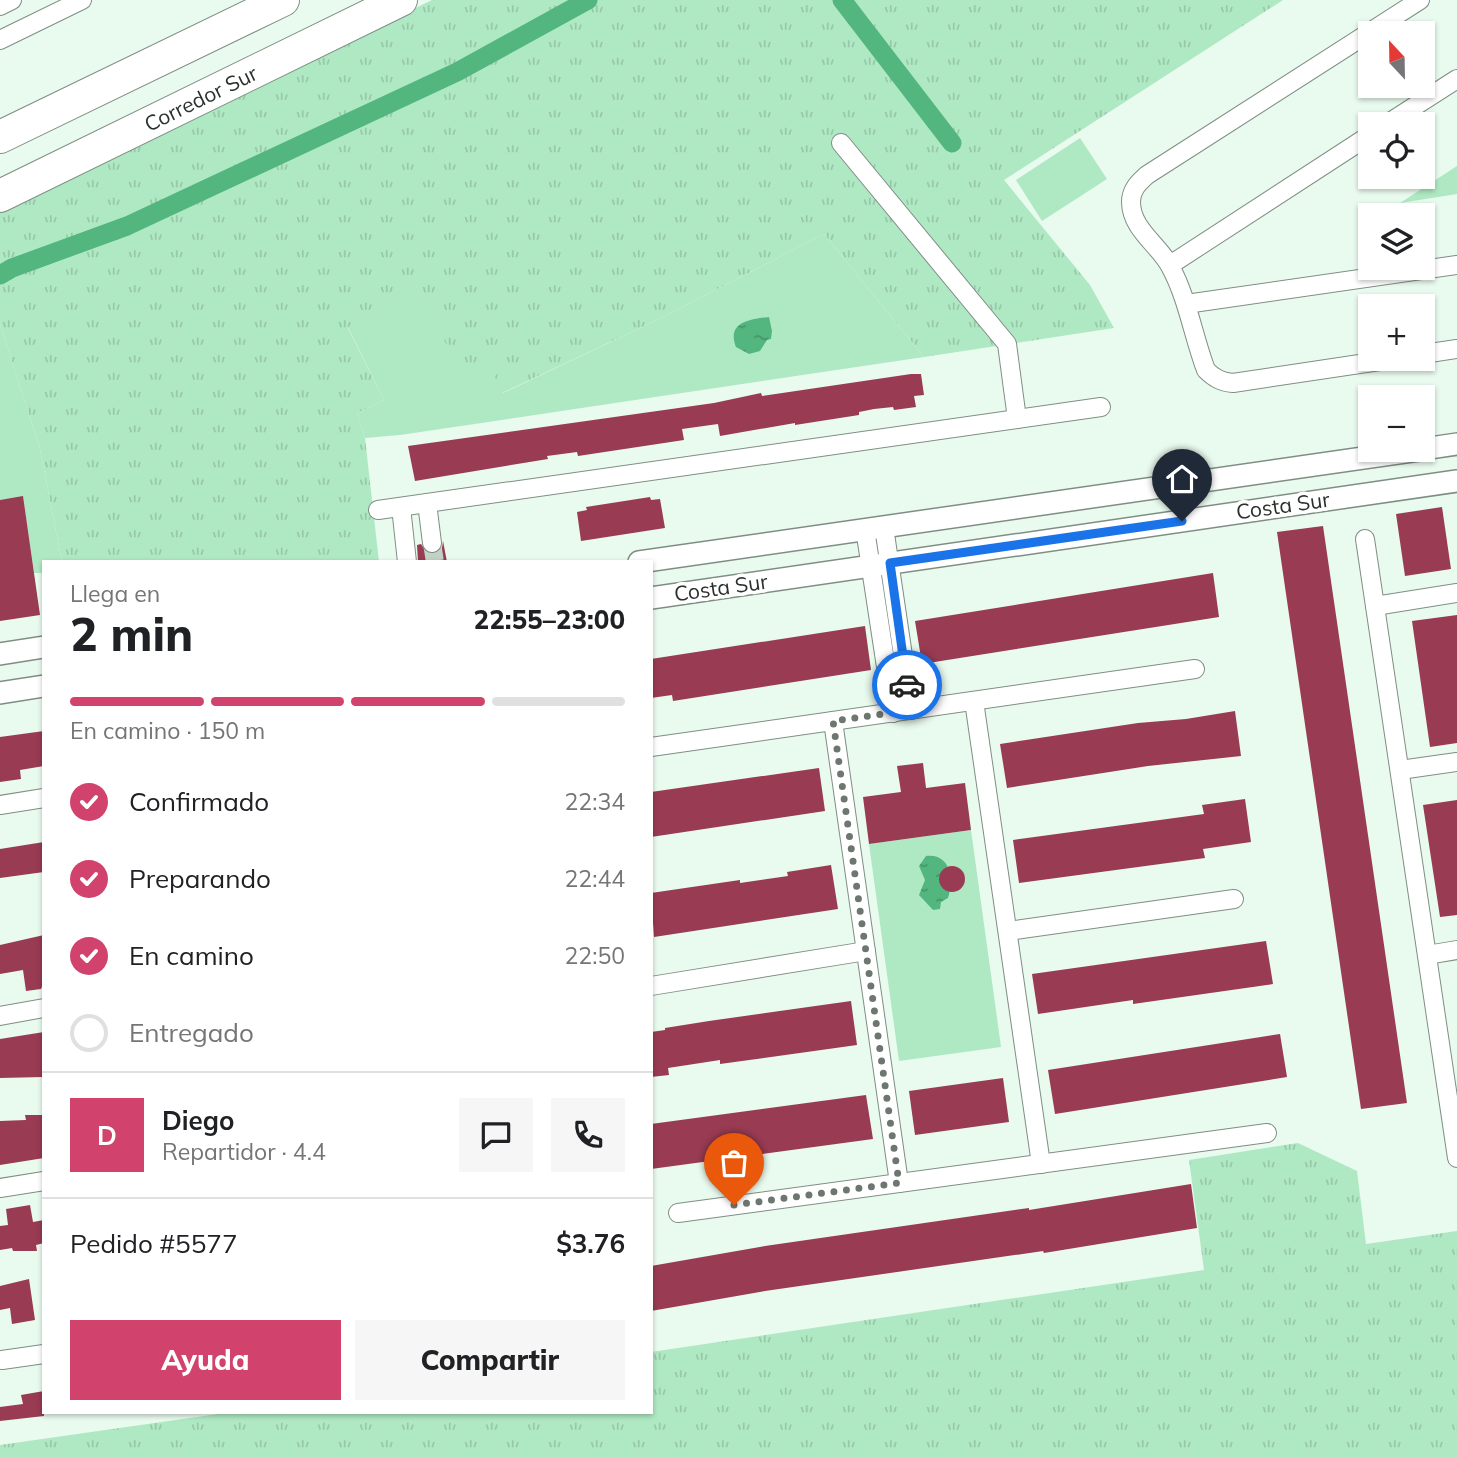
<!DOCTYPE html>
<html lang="es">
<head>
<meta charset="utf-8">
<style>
  :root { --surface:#fff; --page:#f6f6f6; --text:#202124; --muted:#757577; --line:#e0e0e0; --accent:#d1436c }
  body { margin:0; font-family:Mulish,sans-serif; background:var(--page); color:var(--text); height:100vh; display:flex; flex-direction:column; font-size:26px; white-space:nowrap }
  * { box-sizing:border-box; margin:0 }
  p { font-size:23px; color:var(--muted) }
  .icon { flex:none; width:38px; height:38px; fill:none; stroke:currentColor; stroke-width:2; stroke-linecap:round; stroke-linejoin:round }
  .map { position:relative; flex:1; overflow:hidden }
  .details { position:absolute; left:42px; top:560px; width:611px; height:854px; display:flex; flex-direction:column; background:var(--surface); border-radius:0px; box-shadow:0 2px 5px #0004 }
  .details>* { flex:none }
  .needle { width:46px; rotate:338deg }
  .fabs { position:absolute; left:1358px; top:21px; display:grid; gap:14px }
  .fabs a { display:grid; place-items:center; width:77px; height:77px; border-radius:0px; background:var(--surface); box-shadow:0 2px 5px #0004; font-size:35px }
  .pin { position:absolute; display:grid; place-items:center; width:60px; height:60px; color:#fff; margin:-72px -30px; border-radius:50% 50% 50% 0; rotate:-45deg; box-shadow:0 0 7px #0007 }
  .pin .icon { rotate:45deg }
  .courier { position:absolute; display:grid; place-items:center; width:70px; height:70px; margin:-35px; border:5px solid #1a73e8; border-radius:50%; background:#fff; color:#222; box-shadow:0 2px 9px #0007 }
  .head em { font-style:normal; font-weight:800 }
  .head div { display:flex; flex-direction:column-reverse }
  .head { display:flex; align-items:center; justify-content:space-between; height:119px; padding:0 28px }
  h1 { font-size:46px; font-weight:800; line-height:52px }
  .bar { display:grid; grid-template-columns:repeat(4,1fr); gap:10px 7px; align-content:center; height:84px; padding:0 28px }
  .bar i { height:9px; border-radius:5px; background:var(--line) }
  .bar .current { background:var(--accent) }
  .bar p { grid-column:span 4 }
  .line { display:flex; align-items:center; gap:18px; padding:0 28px; border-top:2px solid var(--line) }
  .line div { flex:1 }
  .round { display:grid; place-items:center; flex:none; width:74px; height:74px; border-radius:0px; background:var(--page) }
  ol { padding:0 28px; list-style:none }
  li { display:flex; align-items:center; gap:21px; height:77px }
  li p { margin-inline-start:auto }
  li .icon { padding:7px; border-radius:50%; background:var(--accent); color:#fff; stroke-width:4 }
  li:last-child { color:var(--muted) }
  li i { width:38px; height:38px; border:4px solid var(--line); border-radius:50% }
  .primary-button { display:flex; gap:14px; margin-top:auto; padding:14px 28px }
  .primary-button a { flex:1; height:80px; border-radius:0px; background:var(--accent); color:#fff; font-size:28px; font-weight:800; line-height:80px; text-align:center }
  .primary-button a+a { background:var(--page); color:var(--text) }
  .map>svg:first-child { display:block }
</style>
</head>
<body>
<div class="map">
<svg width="1457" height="1457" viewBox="0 0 1457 1457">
  <defs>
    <pattern id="grass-tufts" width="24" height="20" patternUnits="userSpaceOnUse" patternTransform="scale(1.75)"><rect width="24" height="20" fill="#afe9c3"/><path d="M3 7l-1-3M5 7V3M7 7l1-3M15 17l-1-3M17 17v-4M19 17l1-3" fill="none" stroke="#97c8a8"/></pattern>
    <pattern id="water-ripples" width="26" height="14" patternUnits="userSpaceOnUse" patternTransform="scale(1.75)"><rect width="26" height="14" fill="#52b67e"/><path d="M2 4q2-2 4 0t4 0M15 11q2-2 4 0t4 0" fill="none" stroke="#449567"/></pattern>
  </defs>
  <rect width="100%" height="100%" fill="#e9faee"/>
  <g fill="url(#grass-tufts)">
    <polygon points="432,0 1283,0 1004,180 1090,285 1114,328 924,357 824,234 659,319 502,393 460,370 348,328 384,400 357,413 365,438 379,562 62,562 40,449 0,324 0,208"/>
    <polygon points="1298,1143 1357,1171 1366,1244 1457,1231 1457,1457 0,1457 0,1445 232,1412 651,1412 651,1352 1204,1270 1189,1160"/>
  </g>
  <g fill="#afe9c3">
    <polygon points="1080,138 1107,179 1042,221 1016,180"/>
    <polygon points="1457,166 1457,194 1400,203"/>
    <polygon points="824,234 924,357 400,435 365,438 357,413 384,400 348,327 420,291 459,370 486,359 503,393 659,319"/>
    <polygon points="0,324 40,449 62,562 44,562 44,573 34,573 23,497 0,500"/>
    <polygon points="971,830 1001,1047 899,1061 869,844"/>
  </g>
  <g fill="url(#water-ripples)">
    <path d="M769 317 772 331 771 339 767 340 760 351 749 354 736 347C726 322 751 319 769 317Z"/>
    <path d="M926 856C951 853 954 880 948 898L941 902 940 909 933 910 919 895 925 880 919 866Z"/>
  </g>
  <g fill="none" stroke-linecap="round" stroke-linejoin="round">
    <g stroke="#52b67e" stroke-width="19">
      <polyline points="842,0 952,143"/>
      <polyline points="0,275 12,268 127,226 457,72 588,0"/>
    </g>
  </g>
  <g fill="#983b53">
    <polygon points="911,374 921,374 924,395 914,396 916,407 894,410 893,407 874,409 859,412 859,415 795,425 795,423 720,436 718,424 682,429 684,440 578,456 577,452 547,456 548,459 415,481 408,446 714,403 761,393 762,396"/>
    <polygon points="23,496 40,615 0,621 0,500"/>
    <polygon points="650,497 651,500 660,499 665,528 581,541 577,512 587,510 586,507"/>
    <polygon points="1442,507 1451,569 1405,576 1396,514"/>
    <polygon points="1323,526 1407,1103 1361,1109 1277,532"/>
    <polygon points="443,541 447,562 418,562 417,545 421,544 427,553 434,554 442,548"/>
    <polygon points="1213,573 1219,617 922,664 915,621"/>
    <polygon points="1457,615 1457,743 1430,747 1412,621"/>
    <polygon points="865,626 871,670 673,701 672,695 651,698 651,659"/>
    <polygon points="1235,711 1241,756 1148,766 1007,788 1000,744 1138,723 1186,719"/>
    <polygon points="44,731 44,766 20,770 21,779 0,782 0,737"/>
    <polygon points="923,763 926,788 965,783 971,830 869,844 863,797 901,792 897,766"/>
    <polygon points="819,768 825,811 651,837 651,792"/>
    <polygon points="1245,799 1251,842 1203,849 1205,858 1019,883 1013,840 1204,814 1202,805"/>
    <polygon points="1457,800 1457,915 1440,917 1423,805"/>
    <polygon points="44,842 44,872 0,878 0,849"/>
    <polygon points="831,865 838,909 654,937 651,893 740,880 740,883 788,876 787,872"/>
    <circle cx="952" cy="879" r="13"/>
    <polygon points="44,935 44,982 41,989 26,991 23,970 0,974 0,945"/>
    <polygon points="1266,941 1273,984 1133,1004 1133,1000 1038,1014 1032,974"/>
    <polygon points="851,1001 857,1045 720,1064 720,1060 668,1068 669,1075 651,1077 651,1032 665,1030 665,1028 709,1021"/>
    <polygon points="44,1032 44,1077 0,1078 0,1039"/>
    <polygon points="1280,1034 1287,1077 1055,1114 1048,1070"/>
    <polygon points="1003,1078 1009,1122 915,1135 909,1091"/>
    <polygon points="866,1095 873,1139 651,1169 651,1124"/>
    <polygon points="25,1115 44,1115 44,1158 0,1165 0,1121 26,1120"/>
    <polygon points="1191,1184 1197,1228 1044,1253 1043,1251 765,1291 651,1311 651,1266 765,1246 1029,1208 1029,1210"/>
    <polygon points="30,1205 33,1222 44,1220 44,1243 36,1245 37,1251 13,1251 12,1248 0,1250 0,1226 8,1225 6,1209"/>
    <polygon points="29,1279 35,1320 12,1324 10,1308 0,1310 0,1286"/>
    <polygon points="44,1391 44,1416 0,1421 0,1407 23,1404 21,1395"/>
  </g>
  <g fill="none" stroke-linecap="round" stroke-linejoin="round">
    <polyline stroke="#c3d2c7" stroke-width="18" stroke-dasharray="18 9" stroke-linecap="butt" points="432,543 435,562"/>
    <g stroke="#7f8e84" stroke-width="20">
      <g id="minor">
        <polyline points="0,6 12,0"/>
        <polyline points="0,40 82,0"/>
        <polyline points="1387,124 1457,79"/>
        <polyline points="841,143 1007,344 1017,419"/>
        <polyline points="1170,265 1370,135"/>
        <polyline points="1186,304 1457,265"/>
        <polyline points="1423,354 1457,349"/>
        <path d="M1393 359 1233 383C1221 382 1214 378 1206 370 1193 336 1188 299 1170 266 1159 245 1131 229 1131 202 1131 190 1138 183 1147 175L1420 0"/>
        <polyline points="427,503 432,543"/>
        <polyline points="401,507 407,562"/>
        <polyline points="378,510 1101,407"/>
        <polyline points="884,527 911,710"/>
        <polyline points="865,529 893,713"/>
        <polyline points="1365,539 1457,1158"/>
        <polyline points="1375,606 1457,593"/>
        <polyline points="974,701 1041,1164"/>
        <polyline points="833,721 899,1183"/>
        <polyline points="651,747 1195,669"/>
        <polyline points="1400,770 1457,762"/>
        <polyline points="0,805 44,798"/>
        <polyline points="1008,931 1234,899"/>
        <polyline points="1427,955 1457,950"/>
        <polyline points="651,986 866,951"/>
        <polyline points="0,1016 44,1008"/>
        <polyline points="0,1188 44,1181"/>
        <polyline points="678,1213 1267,1133"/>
        <polyline points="2,1360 44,1354"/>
      </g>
    </g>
    <g stroke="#7f8e84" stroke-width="24">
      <g id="tertiary">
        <polyline points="1423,449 1457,444"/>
        <polyline points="639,562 1419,450"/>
        <polyline points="651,598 1457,481"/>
        <polyline points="0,654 44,647"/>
        <polyline points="0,693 44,686"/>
      </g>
    </g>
    <g stroke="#7f8e84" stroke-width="34">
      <g id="motorway">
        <polyline points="0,137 283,0"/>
        <polyline points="0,196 401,0"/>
      </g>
    </g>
    <use href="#minor" stroke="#fff" stroke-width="18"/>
    <use href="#tertiary" stroke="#fff" stroke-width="21"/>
    <use href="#motorway" stroke="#fff" stroke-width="32"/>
  </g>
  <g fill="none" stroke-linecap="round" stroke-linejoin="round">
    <polyline stroke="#6d7770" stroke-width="7" stroke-dasharray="0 12.6" points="734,1205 899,1183 833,721 911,710 907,685"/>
    <polyline stroke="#1a73e8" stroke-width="9" points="907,685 890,563 1182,521"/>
  </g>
  <g text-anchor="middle" stroke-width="7" stroke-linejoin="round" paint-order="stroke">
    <g font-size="21" fill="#2a312c" stroke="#fff">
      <text transform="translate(201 99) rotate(-26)" y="7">Corredor Sur</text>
      <text transform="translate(1283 506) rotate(-8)" y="7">Costa Sur</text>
      <text transform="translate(721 588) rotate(-8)" y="7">Costa Sur</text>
    </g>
  </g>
</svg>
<div class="fabs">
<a><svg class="needle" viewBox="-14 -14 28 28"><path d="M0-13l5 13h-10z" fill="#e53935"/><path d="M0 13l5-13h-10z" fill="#757577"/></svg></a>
<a><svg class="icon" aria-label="locate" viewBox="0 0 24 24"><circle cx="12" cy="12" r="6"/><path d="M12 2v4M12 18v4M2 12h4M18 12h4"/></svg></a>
<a><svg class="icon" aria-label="layers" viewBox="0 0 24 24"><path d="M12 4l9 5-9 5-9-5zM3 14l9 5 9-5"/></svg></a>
<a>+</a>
<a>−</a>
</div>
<div class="pin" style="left:734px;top:1205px;background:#ea580c"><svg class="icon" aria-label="bag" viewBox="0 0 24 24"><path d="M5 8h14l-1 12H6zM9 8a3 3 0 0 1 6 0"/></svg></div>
<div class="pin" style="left:1182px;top:521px;background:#1f2937"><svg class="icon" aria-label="home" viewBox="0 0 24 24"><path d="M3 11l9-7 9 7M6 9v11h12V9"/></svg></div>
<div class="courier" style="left:907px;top:685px"><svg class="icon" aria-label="car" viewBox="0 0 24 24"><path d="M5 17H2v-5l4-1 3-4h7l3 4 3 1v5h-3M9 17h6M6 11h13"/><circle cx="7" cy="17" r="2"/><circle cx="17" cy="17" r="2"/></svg></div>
<section class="details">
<div class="head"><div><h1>2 min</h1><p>Llega en</p></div><em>22:55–23:00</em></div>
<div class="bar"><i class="current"></i><i class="current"></i><i class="current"></i><i></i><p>En camino · 150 m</p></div>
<ol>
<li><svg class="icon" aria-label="check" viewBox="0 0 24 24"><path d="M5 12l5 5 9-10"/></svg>Confirmado<p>22:34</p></li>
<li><svg class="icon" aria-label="check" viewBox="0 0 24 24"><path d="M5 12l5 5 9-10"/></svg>Preparando<p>22:44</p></li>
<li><svg class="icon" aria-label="check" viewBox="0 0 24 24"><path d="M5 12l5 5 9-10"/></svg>En camino<p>22:50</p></li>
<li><i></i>Entregado</li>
</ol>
<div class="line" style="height:126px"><b class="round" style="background:var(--accent);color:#fff">D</b><div><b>Diego</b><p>Repartidor · 4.4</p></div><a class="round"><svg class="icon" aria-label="chat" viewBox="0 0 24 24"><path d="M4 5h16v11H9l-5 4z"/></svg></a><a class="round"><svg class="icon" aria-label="phone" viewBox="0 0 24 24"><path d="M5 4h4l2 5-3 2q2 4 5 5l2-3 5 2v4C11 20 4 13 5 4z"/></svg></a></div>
<div class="line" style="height:91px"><div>Pedido #5577</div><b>$3.76</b></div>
<div class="primary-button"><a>Ayuda</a><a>Compartir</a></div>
</section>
</div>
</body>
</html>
